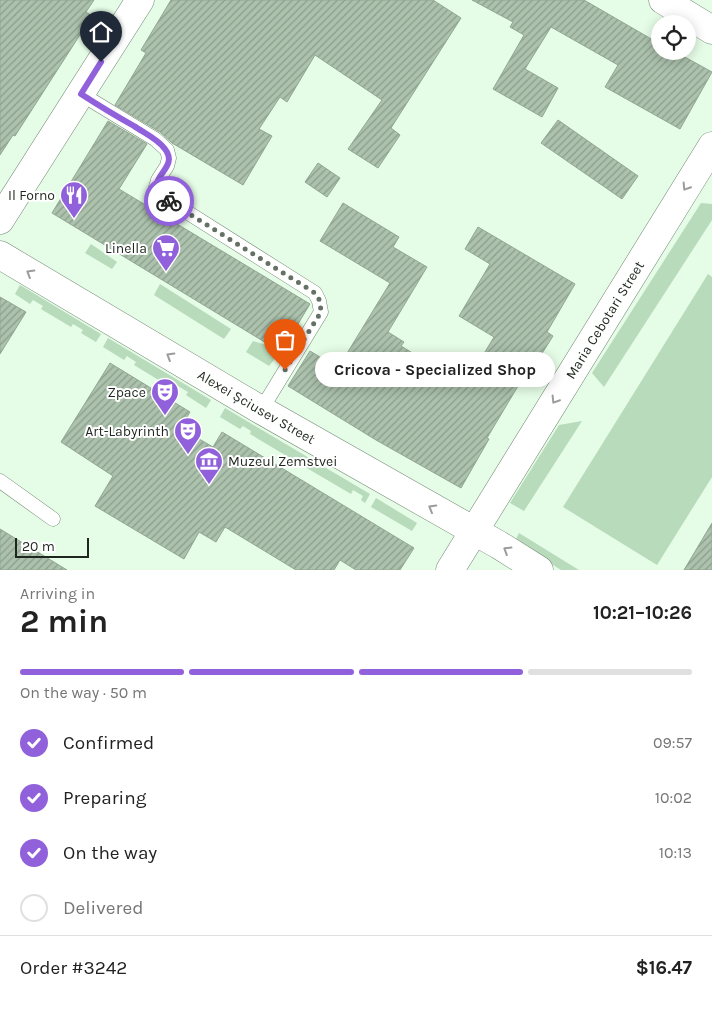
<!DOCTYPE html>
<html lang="en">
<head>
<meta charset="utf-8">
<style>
  :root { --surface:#fff; --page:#f6f6f6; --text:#222; --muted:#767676; --line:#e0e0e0; --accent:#9061db }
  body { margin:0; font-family:Karla,sans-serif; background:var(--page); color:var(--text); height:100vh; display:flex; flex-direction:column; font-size:19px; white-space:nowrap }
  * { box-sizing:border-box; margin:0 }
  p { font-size:16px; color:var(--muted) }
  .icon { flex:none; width:28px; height:28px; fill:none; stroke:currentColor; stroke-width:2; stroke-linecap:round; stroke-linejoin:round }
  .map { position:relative; height:570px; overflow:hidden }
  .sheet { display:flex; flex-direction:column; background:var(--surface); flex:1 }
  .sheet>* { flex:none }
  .controls { position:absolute; left:651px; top:15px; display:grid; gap:10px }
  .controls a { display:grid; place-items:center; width:45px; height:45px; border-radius:50%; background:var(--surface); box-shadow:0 2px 12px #0003; font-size:25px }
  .scale { position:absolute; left:15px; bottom:12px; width:74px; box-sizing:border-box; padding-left:5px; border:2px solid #1e261e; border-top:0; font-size:14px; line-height:18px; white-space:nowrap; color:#1e261e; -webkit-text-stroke:4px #fff; paint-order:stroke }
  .pin { position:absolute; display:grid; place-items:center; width:42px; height:42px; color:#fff; margin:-51px -21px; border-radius:50% 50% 50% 0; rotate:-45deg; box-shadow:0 0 5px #0007 }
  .pin .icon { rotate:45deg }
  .courier { position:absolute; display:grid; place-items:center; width:50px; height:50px; margin:-25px; border:4px solid #9061db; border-radius:50%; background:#fff; color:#222; box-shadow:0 1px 6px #0007 }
  .bubble { position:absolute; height:35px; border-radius:18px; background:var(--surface); box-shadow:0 2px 12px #0003; font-size:16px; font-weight:700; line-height:35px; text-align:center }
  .overview em { font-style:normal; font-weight:700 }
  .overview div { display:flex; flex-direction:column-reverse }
  .overview { display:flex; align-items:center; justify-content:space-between; height:85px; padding:0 20px }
  h1 { font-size:32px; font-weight:700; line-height:38px }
  .bar { display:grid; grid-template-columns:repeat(4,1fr); gap:8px 5px; align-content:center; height:60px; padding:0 20px }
  .bar i { height:6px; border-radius:4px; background:var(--line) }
  .bar .selected { background:var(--accent) }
  .bar p { grid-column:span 4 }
  .line { display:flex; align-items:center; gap:12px; padding:0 20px; border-top:1px solid var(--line) }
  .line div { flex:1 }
  ol { padding:0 20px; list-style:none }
  li { display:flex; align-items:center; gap:15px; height:55px }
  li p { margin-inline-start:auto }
  li .icon { padding:5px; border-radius:50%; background:var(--accent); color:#fff; stroke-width:4 }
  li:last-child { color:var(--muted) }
  li i { width:28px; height:28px; border:2px solid var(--line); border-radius:50% }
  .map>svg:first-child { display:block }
</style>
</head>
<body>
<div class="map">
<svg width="712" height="570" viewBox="0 0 712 570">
  <defs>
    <pattern id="building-hatch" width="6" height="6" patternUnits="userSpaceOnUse" patternTransform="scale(1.25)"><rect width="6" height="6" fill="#acc2ad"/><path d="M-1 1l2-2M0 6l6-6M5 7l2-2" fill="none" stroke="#8b9d8c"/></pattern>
  </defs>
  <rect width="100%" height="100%" fill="#e5fce6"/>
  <g fill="#b8dbbb">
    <polygon points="701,203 712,204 712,220 604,387 592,373"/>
    <polygon points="91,244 117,262 112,269 85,253"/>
    <polygon points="708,274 712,277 712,477 657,565 563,507"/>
    <polygon points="160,284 231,329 224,339 154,295"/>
    <polygon points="20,285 101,334 96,342 81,333 83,330 73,324 71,327 41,309 43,306 33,300 30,304 15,294"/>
    <polygon points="108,338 211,400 206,408 186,395 188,392 178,386 175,390 134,365 136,362 127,356 124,360 103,347"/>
    <polygon points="253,341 282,350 269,366 246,352"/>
    <polygon points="225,408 370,494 365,503 361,500 363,496 353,490 351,494 305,467 307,463 298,458 295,461 250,434 251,431 243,426 240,429 220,417"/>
    <polygon points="582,421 524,511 510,503 559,425"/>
    <polygon points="376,498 417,523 412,531 371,507"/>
    <polygon points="519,533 579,570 561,570 515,541"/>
  </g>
  <g fill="url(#building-hatch)" stroke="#92a793">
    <polygon points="0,0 94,0 86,12 92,16 15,136 13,135 0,155"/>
    <polygon points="171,0 433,0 461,18 391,128 400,135 378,168 348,149 382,100 315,55 287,102 280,97 259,129 272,136 243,185 172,143 160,132 115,105 146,53 141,50"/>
    <polygon points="472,0 584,0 660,44 660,51 674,51 712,72 680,129 605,87 618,65 551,27 525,69 558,88 542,117 493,89 524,35 510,27 513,22"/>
    <polygon points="558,120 638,176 622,199 541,143"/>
    <polygon points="108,121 147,144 119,189 310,304 281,352 52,213"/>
    <polygon points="318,163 340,178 327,197 305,182"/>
    <polygon points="343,203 399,237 393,247 427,267 388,332 404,342 401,346 465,385 494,337 459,316 490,264 465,249 478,227 575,284 547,332 553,336 536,363 533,361 487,438 489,439 461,488 376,440 288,386 310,351 338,368 390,283 320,241"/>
    <polygon points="0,297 26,312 0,354"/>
    <polygon points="110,363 190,412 180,428 213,447 222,432 414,548 400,570 356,570 340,560 334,570 296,570 225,527 216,542 199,532 184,559 95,506 113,476 61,442"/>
    <polygon points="712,523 712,570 684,570"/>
    <polygon points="0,529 67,570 0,570"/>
  </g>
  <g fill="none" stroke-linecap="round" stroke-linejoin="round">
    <g stroke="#738774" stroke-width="15">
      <g id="lane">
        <polyline points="81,94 155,139 167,150 169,158 167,166 158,180 156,187 160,195 315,293 319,301 321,312 261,410"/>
        <polyline points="0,481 53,519"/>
      </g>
    </g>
    <g stroke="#738774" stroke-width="29">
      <g id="street">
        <path id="s1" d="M0 255 261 410 499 545 539 570"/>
        <path id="s2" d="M450 570 712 146"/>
      </g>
    </g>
    <g stroke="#738774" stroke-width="29">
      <g id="secondary">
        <polyline points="663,0 712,30"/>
        <polyline points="0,220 140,0"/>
      </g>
    </g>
    <use href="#lane" stroke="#fff" stroke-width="14"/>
    <use href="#street" stroke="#fff" stroke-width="28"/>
    <use href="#secondary" stroke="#fff" stroke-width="28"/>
  </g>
  <defs><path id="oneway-chevron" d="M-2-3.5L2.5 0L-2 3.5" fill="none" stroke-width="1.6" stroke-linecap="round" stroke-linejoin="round" transform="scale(1.25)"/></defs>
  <g stroke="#9a9d9a">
    <use href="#oneway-chevron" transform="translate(686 187) rotate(122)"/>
    <use href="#oneway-chevron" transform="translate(30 273) rotate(-149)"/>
    <use href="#oneway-chevron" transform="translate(170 356) rotate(-149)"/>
    <use href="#oneway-chevron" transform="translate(555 400) rotate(122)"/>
    <use href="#oneway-chevron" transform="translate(432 508) rotate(-150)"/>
    <use href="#oneway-chevron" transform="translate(507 550) rotate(-148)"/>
  </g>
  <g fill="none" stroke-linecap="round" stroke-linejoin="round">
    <polyline stroke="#647164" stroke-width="5" stroke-dasharray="0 9" points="169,201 315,293 320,301 321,312 285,370"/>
    <path stroke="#9061db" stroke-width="6" d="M101 62 81 94C98 105 116 116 134 126 144 133 158 139 165 149 182 171 136 179 169 201"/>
  </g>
  <defs>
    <g id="restaurant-pin" transform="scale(1.4375)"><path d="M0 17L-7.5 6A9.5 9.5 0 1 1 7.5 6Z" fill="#9061db" stroke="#fff"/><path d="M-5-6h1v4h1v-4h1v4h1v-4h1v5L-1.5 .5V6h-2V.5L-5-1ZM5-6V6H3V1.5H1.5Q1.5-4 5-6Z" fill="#fff"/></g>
    <g id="supermarket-pin" transform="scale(1.4375)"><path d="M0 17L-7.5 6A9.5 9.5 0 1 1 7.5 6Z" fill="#9061db" stroke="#fff"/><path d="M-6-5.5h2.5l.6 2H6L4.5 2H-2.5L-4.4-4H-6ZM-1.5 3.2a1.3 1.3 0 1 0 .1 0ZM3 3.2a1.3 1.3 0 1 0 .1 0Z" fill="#fff"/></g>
    <g id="theatre-pin" transform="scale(1.4375)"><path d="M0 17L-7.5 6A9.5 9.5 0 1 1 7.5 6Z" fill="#9061db" stroke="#fff"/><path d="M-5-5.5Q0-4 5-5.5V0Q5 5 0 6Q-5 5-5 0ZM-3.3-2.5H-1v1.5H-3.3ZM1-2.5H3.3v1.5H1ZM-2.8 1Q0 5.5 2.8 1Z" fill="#fff"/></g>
    <g id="museum-pin" transform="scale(1.4375)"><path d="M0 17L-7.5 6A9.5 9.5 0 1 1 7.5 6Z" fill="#9061db" stroke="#fff"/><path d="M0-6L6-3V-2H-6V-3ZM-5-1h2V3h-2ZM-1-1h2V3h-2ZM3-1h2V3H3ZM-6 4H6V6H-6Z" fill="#fff"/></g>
  </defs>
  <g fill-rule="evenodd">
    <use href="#restaurant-pin" x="74" y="195"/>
    <use href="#supermarket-pin" x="166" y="248"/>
    <use href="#theatre-pin" x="165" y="392"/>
    <use href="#theatre-pin" x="188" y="431"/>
    <use href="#museum-pin" x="209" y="461"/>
  </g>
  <g text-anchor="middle" stroke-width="4" stroke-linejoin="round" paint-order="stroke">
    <g font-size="14" fill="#1e261e" stroke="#fff" text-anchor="end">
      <text x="55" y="200">Il Forno</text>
      <text x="147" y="253">Linella</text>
      <text x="146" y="397">Zpace</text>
      <text x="169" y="436">Art-Labyrinth</text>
      <text x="228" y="466" text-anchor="start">Muzeul Zemstvei</text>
    </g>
    <g font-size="14" fill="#1e261e" stroke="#fff">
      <text dy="5" stroke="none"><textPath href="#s2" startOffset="294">Maria Cebotari Street</textPath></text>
      <text dy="5" stroke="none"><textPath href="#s1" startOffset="298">Alexei Șciusev Street</textPath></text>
    </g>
  </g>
</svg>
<div class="controls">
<a><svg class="icon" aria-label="locate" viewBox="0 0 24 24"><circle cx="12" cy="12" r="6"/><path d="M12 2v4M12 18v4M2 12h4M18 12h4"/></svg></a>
</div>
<div class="scale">20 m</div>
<div class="pin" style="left:285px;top:370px;background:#ea580c"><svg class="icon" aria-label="bag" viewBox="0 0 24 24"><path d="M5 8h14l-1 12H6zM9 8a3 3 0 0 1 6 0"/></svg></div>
<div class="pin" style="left:101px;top:62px;background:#1f2937"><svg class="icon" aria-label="home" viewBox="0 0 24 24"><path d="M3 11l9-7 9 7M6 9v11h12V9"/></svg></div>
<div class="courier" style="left:169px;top:201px"><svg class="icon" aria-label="bike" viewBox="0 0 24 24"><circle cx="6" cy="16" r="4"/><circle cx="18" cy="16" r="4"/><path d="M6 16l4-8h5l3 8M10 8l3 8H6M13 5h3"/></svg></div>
<div class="bubble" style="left:315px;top:352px;width:240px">Cricova - Specialized Shop</div>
</div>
<section class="sheet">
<div class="overview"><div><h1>2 min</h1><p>Arriving in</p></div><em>10:21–10:26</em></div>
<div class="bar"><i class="selected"></i><i class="selected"></i><i class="selected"></i><i></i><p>On the way · 50 m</p></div>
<ol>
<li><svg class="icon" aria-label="check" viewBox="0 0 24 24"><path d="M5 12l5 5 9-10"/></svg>Confirmed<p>09:57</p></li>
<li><svg class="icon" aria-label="check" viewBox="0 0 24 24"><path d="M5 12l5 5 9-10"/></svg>Preparing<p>10:02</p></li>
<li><svg class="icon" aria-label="check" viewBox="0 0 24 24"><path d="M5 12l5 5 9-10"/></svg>On the way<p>10:13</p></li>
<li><i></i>Delivered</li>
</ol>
<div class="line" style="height:65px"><div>Order #3242</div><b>$16.47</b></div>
</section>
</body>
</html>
